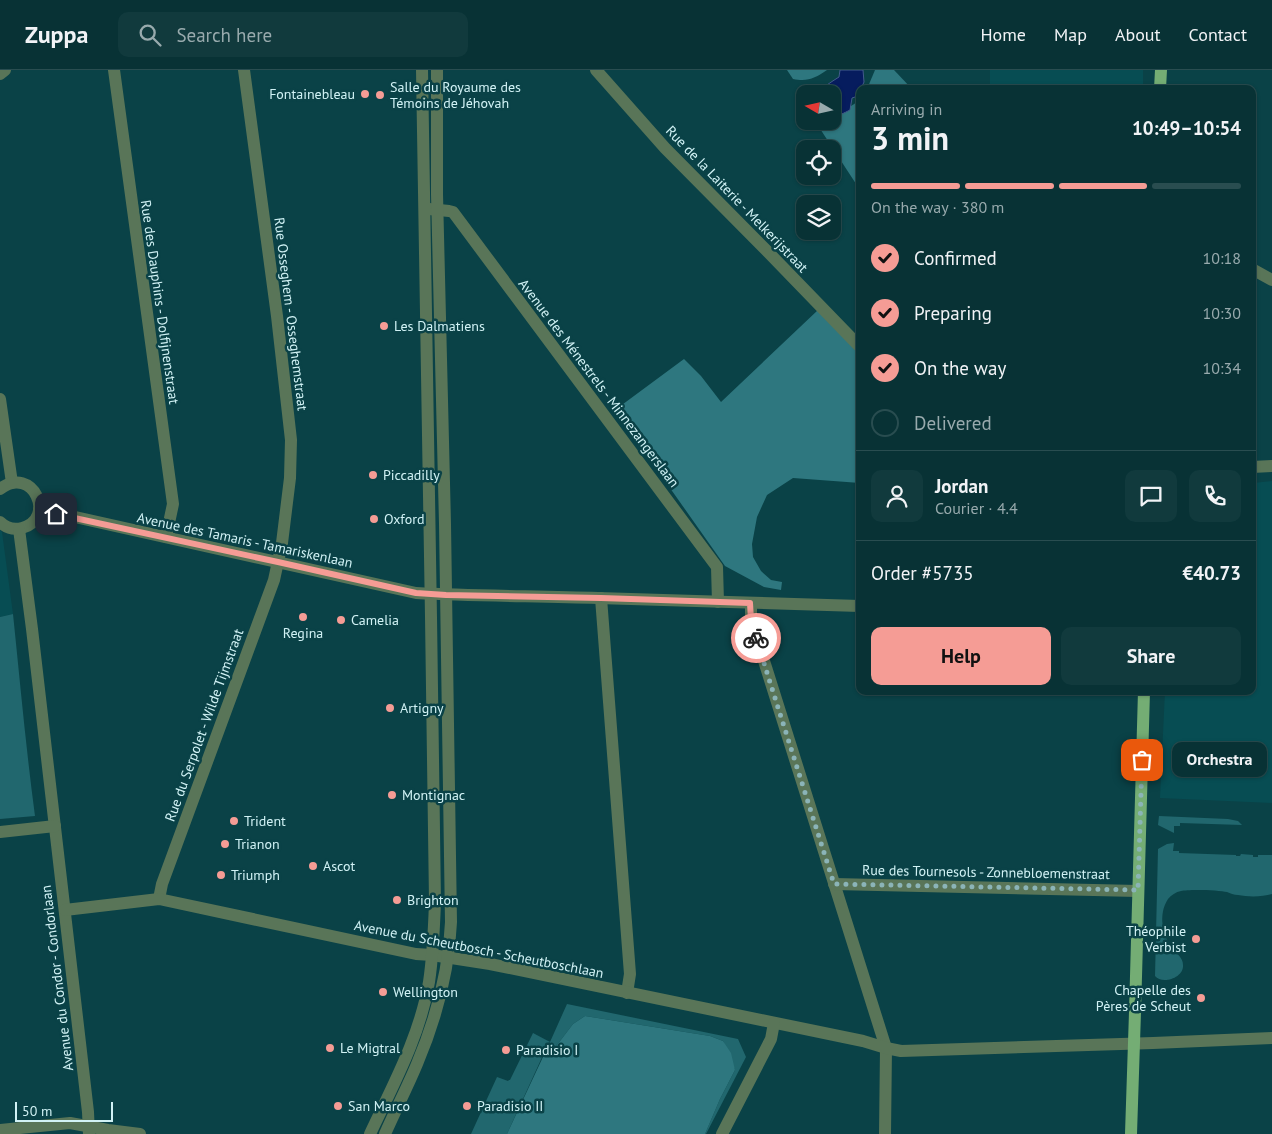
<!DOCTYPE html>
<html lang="en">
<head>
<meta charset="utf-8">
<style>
  :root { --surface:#083235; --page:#113a3d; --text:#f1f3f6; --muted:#98aaad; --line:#294d50; --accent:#f59c95 }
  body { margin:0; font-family:"PT Sans",sans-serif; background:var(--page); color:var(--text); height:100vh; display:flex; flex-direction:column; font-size:19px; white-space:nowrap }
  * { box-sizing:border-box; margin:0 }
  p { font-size:16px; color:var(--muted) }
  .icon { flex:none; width:28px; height:28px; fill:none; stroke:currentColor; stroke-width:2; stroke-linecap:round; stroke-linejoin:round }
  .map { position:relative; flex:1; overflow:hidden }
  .details { position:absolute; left:856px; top:15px; width:400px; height:610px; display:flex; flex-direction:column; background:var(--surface); border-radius:10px; box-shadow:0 1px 4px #0004,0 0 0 1px var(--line) }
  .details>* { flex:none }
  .needle { width:32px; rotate:279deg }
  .fabs { position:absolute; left:796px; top:15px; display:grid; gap:10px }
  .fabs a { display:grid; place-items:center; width:45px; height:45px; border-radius:10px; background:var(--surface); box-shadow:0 1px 4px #0004,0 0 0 1px var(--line); font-size:25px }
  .scale { position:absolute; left:15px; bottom:12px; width:98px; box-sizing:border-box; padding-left:5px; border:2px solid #d1f2f5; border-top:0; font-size:14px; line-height:18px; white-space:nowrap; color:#d1f2f5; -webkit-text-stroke:4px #0a4247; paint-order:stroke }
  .pin { position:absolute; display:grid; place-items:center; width:42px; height:42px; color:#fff; margin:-21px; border-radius:10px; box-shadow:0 2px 8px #0006 }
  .courier { position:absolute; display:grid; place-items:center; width:50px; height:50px; margin:-25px; border:4px solid #f59c95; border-radius:50%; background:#fff; color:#222; box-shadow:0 1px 6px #0007 }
  .bubble { position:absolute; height:35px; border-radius:10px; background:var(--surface); box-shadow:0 1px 4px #0004,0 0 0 1px var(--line); font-size:16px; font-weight:700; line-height:35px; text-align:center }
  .head em { font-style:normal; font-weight:700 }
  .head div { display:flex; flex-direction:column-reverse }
  .head { display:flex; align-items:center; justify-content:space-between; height:85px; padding:0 15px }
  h1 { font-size:32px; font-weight:700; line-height:38px }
  .bar { display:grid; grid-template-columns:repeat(4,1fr); gap:8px 5px; align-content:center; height:60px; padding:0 15px }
  .bar i { height:6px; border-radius:4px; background:var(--line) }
  .bar .current { background:var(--accent) }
  .bar p { grid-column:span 4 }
  .line { display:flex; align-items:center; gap:12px; padding:0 15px; border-top:1px solid var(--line) }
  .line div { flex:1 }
  .round { display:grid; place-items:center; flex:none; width:52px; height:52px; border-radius:10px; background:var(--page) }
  ol { padding:0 15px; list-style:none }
  li { display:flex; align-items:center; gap:15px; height:55px }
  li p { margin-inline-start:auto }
  li .icon { padding:5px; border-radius:50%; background:var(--accent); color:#111; stroke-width:4 }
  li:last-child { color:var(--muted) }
  li i { width:28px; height:28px; border:2px solid var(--line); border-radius:50% }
  .action { display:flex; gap:10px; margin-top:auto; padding:10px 15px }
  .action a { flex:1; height:58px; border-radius:10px; background:var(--accent); color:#111; font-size:20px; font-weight:700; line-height:58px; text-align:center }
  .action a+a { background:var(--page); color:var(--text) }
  header { display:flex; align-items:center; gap:30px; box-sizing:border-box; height:70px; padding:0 25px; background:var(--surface); border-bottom:1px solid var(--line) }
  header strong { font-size:24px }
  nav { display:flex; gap:28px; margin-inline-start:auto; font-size:18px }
  .search { width:350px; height:45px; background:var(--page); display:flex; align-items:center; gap:12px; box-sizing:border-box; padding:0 18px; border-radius:10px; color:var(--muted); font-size:19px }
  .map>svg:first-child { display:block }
</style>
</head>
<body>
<header>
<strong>Zuppa</strong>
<div class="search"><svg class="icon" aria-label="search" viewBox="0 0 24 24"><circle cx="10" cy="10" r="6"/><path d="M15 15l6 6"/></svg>Search here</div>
<nav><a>Home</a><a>Map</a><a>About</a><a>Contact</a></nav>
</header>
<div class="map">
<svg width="1272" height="1064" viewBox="0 0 1272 1064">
  <rect width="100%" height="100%" fill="#0a4247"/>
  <g fill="#074d53">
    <rect x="990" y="0" width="153" height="19"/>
    <polygon points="1272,411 1272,733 1160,728 1165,621 1252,621 1253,413"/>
    <polygon points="0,460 2,462 13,544 0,547"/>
  </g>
  <g fill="#21676e">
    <path d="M13 544C20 611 26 679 35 746L0 749V547Z"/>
    <polygon points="1159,746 1228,749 1238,751 1242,755 1180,753 1180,756 1174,756 1174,763 1158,755"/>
    <path d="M1174 773 1173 781H1179V783L1236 785V786H1240L1241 784 1253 785V787H1258V785H1272V824C1262 827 1248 827 1238 825 1234 825 1230 823 1227 822 1220 820 1188 819 1181 821 1176 822 1171 825 1168 829 1158 844 1162 866 1173 879 1177 884 1183 888 1183 895 1184 908 1162 915 1155 906L1158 779 1167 774Z"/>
    <polygon points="567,934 738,969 746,987 706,1064 705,1064 720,1029 735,1000 723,971 710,966 585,946 573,954 557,975 549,972 507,1064 471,1064 497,1007 508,1011 509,1010 510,1010 533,963 550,972"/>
  </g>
  <g fill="#2e777f">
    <path d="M787 0H827C815 8 808 12 793 9Z"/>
    <polygon points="875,0 894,0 912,19 867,19"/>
    <path d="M860 28V120L815 51H832L833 39C843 39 853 38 860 28Z"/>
    <polygon points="818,240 860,283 860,413 793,408 767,425 757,447 752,474 753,487 761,501 771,510 782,512 781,520 764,517 725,496 615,340 684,289 701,306 721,332"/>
    <polygon points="585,946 710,966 723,971 731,983 735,1000 720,1029 705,1064 507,1064 550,972 557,975 573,954"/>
  </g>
  <path fill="#061c5e" stroke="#435c8b" d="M840 0H863L864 12 858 26 852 28 850 40C844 43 839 46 833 45L832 24H817C823 17 831 12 839 7Z"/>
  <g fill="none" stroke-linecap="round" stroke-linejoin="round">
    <g stroke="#597558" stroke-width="12">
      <polyline points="114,0 173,434 166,467"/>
      <polyline points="596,0 665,78 769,183 860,277"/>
      <polyline points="0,4 5,0"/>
      <polyline points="429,139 449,141 453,142 717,497 718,532"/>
      <polyline points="1252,199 1272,210"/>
      <polyline points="0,329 12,413"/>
      <polyline points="1252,397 1272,396"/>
      <path d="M0 419C33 394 57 449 22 458 14 460 6 458 0 452"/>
      <path d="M39 439 416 523C477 526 537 526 598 528 685 530 773 534 860 536"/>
      <polyline points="19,459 32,559 88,1042 89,1064"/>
      <polyline points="601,528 630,904 627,923"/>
      <polyline points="751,533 751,550 753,556 886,978 885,1064"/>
      <polyline points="0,762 55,756"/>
      <polyline points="834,814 1138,821"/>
      <polyline points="159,829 162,814 274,510 282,473 290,408 291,370 277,246 244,0"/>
      <polyline points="65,840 159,829 416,884 432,885 490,894 863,971 886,978 901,981 1153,973 1272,968"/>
      <polyline points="0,1060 70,1053 108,1060 140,1064"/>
      <path d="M370 1064C393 1015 420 966 429 912 433 886 434 859 435 832L431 547 422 0"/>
      <path d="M385 1064C395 1041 407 1018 417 994 436 949 449 900 451 852L445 454 437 124V0"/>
      <polyline points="722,1064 771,969 774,953"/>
    </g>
    <g stroke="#74ad74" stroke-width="12">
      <polyline points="1160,19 1161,0"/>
      <polyline points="1131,1064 1135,942 1144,621"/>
    </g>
  </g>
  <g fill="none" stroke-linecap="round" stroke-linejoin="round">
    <polyline stroke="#8bb4b8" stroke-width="5" stroke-dasharray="0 9" points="756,568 834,814 1138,820 1142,690"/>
    <polyline stroke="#f59c95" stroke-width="6" points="56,444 278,492 416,523 446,525 601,528 750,533 751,550 756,568"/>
  </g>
  <g fill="#f59c95" stroke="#0a4247" stroke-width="2">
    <circle cx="365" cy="24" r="5"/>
    <circle cx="380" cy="25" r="5"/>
    <circle cx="384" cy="256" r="5"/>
    <circle cx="373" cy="405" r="5"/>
    <circle cx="374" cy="449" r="5"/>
    <circle cx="303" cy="547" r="5"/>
    <circle cx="341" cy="550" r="5"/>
    <circle cx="390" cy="638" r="5"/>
    <circle cx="392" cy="725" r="5"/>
    <circle cx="234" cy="751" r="5"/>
    <circle cx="225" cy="774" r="5"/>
    <circle cx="313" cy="796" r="5"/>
    <circle cx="221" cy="805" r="5"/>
    <circle cx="397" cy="830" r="5"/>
    <circle cx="1196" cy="869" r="5"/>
    <circle cx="383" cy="922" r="5"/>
    <circle cx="1201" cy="928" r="5"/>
    <circle cx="330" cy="978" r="5"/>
    <circle cx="506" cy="980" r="5"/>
    <circle cx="338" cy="1036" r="5"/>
    <circle cx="467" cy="1036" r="5"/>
  </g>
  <g text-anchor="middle" stroke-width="5" stroke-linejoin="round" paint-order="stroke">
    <g font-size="14" fill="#d1f2f5" stroke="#0a4247" text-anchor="start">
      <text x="390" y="22">Salle du Royaume des<tspan x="390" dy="16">Témoins de Jéhovah</tspan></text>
      <text x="355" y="29" text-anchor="end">Fontainebleau</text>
      <text x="394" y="261">Les Dalmatiens</text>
      <text x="383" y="410">Piccadilly</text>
      <text x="384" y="454">Oxford</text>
      <text x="351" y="555">Camelia</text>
      <text x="303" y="568" text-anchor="middle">Regina</text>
      <text x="400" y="643">Artigny</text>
      <text x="402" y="730">Montignac</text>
      <text x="244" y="756">Trident</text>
      <text x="235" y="779">Trianon</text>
      <text x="323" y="801">Ascot</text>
      <text x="231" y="810">Triumph</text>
      <text x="407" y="835">Brighton</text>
      <text x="1186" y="866" text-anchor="end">Théophile<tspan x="1186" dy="16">Verbist</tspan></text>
      <text x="1191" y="925" text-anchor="end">Chapelle des<tspan x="1191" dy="16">Pères de Scheut</tspan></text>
      <text x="393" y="927">Wellington</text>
      <text x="340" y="983">Le Migtral</text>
      <text x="516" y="985">Paradisio I</text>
      <text x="348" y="1041">San Marco</text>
      <text x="477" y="1041">Paradisio II</text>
    </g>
    <g font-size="14" fill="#d1f2f5" stroke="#0a4247">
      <text transform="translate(737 129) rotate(46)" y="5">Rue de la Laiterie - Melkerijstraat</text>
      <text transform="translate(160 232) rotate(82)" y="5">Rue des Dauphins - Dolfijnenstraat</text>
      <text transform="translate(291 244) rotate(83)" y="5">Rue Osseghem - Osseghemstraat</text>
      <text transform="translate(599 313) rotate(53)" y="5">Avenue des Ménestrels - Minnezangerslaan</text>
      <text transform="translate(245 470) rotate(12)" y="5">Avenue des Tamaris - Tamariskenlaan</text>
      <text transform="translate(204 655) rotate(-70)" y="5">Rue du Serpolet - Wilde Tijmstraat</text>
      <text transform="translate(986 802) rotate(1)" y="5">Rue des Tournesols - Zonnebloemenstraat</text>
      <text transform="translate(479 879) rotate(11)" y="5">Avenue du Scheutbosch - Scheutboschlaan</text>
      <text transform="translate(57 908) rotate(-97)" y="5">Avenue du Condor - Condorlaan</text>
    </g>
  </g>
</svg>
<div class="fabs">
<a><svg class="needle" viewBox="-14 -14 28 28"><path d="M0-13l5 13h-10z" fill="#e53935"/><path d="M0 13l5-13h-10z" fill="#98aaad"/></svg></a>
<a><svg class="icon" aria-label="locate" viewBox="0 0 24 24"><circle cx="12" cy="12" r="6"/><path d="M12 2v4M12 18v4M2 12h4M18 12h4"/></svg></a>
<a><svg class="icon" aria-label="layers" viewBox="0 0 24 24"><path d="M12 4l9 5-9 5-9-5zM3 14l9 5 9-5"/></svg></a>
</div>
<div class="scale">50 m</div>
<div class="pin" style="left:1142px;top:690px;background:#ea580c"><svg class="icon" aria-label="bag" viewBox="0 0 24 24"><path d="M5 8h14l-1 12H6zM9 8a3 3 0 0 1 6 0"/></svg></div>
<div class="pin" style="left:56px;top:444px;background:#1f2937"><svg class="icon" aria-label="home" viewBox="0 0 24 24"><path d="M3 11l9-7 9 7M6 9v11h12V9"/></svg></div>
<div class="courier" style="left:756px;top:568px"><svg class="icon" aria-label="bike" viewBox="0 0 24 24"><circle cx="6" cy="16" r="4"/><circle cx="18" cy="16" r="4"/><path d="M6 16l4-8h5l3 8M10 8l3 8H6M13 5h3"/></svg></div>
<div class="bubble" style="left:1172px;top:672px;width:95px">Orchestra</div>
<section class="details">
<div class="head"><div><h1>3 min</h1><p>Arriving in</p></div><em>10:49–10:54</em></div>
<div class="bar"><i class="current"></i><i class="current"></i><i class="current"></i><i></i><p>On the way · 380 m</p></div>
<ol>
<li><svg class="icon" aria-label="check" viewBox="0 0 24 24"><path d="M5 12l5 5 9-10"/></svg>Confirmed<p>10:18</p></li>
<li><svg class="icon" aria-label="check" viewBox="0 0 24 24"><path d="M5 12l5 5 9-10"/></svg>Preparing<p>10:30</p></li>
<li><svg class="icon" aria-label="check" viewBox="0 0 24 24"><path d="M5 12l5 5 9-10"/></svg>On the way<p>10:34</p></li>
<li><i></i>Delivered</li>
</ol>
<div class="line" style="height:90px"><a class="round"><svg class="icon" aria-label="person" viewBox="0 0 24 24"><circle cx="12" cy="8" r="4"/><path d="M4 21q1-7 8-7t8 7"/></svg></a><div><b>Jordan</b><p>Courier · 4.4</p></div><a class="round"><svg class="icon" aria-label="chat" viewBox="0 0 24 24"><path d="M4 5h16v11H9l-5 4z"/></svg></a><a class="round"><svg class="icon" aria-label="phone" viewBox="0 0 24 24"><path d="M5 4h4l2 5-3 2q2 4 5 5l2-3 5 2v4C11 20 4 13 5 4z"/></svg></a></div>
<div class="line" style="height:65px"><div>Order #5735</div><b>€40.73</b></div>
<div class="action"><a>Help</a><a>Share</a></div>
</section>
</div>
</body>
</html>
